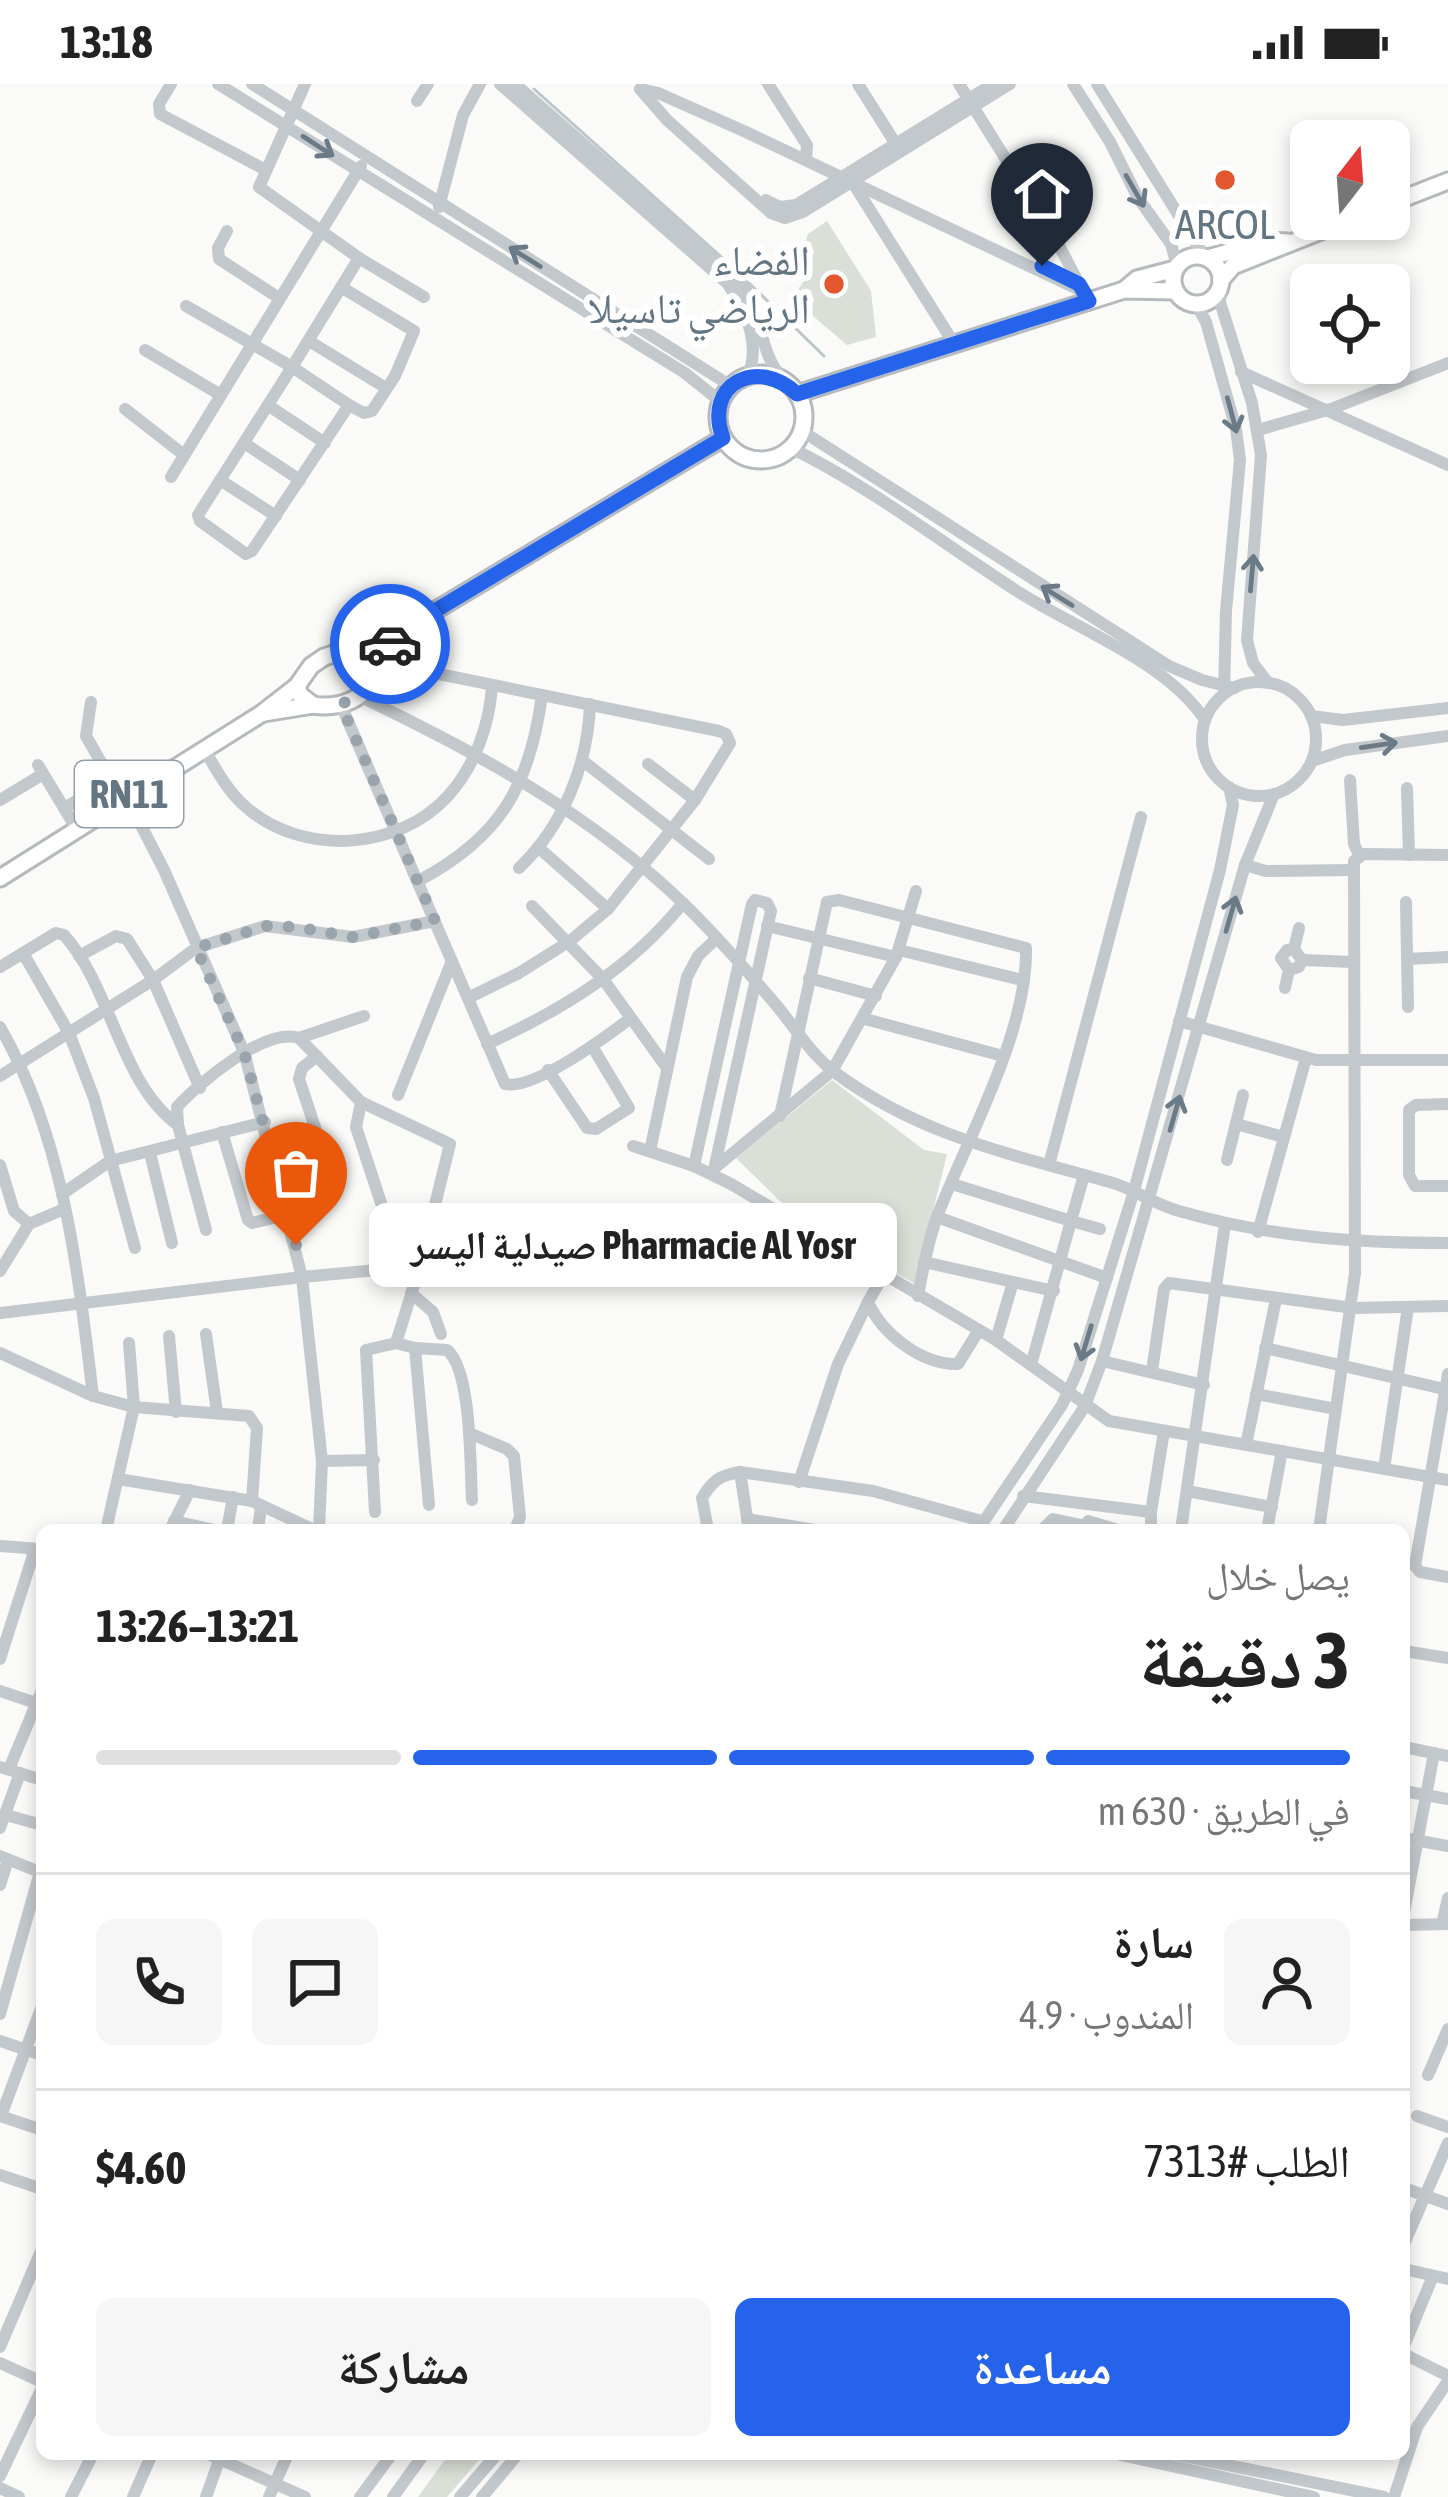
<!DOCTYPE html>
<html lang="ar">
<head>
<meta charset="utf-8">
<style>
  :root { --surface:#fff; --page:#f6f6f6; --text:#222; --muted:#767676; --line:#e0e0e0; --accent:#2563eb }
  body { margin:0; font-family:"Asap Condensed","Noto Naskh Arabic",sans-serif; background:var(--page); color:var(--text); direction:rtl; height:100vh; display:flex; flex-direction:column; font-size:45px; white-space:nowrap }
  * { box-sizing:border-box; margin:0 }
  p { font-size:39px; color:var(--muted) }
  .icon { flex:none; width:66px; height:66px; fill:none; stroke:currentColor; stroke-width:2; stroke-linecap:round; stroke-linejoin:round }
  .map { position:relative; flex:1; overflow:hidden; direction:ltr }
  .sheet { position:absolute; left:36px; top:1440px; width:1374px; height:936px; display:flex; flex-direction:column; background:var(--surface); border-radius:18px; box-shadow:0 6px 18px #0003; direction:rtl }
  .sheet>* { flex:none }
  .needle { width:78px; rotate:17deg }
  .controls { position:absolute; left:1290px; top:36px; display:grid; gap:24px }
  .controls a { display:grid; place-items:center; width:120px; height:120px; border-radius:18px; background:var(--surface); box-shadow:0 6px 18px #0003; font-size:60px }
  .pin { position:absolute; display:grid; place-items:center; width:102px; height:102px; color:#fff; margin:-123px -51px; border-radius:50% 50% 50% 0; rotate:-45deg; box-shadow:0 0 12px #0007 }
  .pin .icon { rotate:45deg }
  .courier { position:absolute; display:grid; place-items:center; width:120px; height:120px; margin:-60px; border:9px solid #2563eb; border-radius:50%; background:#fff; color:#222; box-shadow:0 3px 15px #0007 }
  .bubble { position:absolute; height:84px; border-radius:18px; background:var(--surface); box-shadow:0 6px 18px #0003; font-size:39px; font-weight:700; line-height:84px; text-align:center; direction:rtl }
  .head em { font-style:normal; font-weight:700 }
  .head div { display:flex; flex-direction:column-reverse }
  .head { display:flex; align-items:center; justify-content:space-between; height:204px; padding:0 60px }
  h1 { font-size:78px; font-weight:700; line-height:90px }
  .bar { display:grid; grid-template-columns:repeat(4,1fr); gap:18px 12px; align-content:center; height:144px; padding:0 60px }
  .bar i { height:15px; border-radius:9px; background:var(--line) }
  .bar .selected { background:var(--accent) }
  .bar p { grid-column:span 4 }
  .line { display:flex; align-items:center; gap:30px; padding:0 60px; border-top:3px solid var(--line) }
  .line div { flex:1 }
  .round { display:grid; place-items:center; flex:none; width:126px; height:126px; border-radius:18px; background:var(--page) }
  .button { display:flex; gap:24px; margin-top:auto; padding:24px 60px }
  .button a { flex:1; height:138px; border-radius:18px; background:var(--accent); color:#fff; font-size:48px; font-weight:700; line-height:138px; text-align:center }
  .button a+a { background:var(--page); color:var(--text) }
  .status { display:flex; justify-content:space-between; align-items:center; height:84px; padding:0 60px; background:var(--surface); direction:ltr }
  .status svg { height:33px; fill:currentColor }
  .map>svg:first-child { display:block }
</style>
</head>
<body>
<div class="status"><b>13:18</b><svg viewBox="0 0 49 12"><path d="M0 12V9h3v3zM5 12V6h3v6zM10 12V3h3v9zM15 12V0h3v12zM26 1h20v11H26zM47 4h2v5h-2z"/></svg></div>
<div class="map">
<svg width="1448" height="2413" viewBox="0 0 1448 2413">
  <rect width="100%" height="100%" fill="#fafaf8"/>
  <g fill="#dadfd7">
    <polygon points="827,137 871,207 876,253 847,261 792,214 807,193 799,181 808,150"/>
    <polygon points="832,996 924,1066 947,1070 915,1200 866,1171 869,1166 792,1119 789,1122 781,1118 736,1074"/>
    <polygon points="449,2370 484,2370 447,2413 418,2413"/>
  </g>
  <g fill="none" stroke-linecap="round" stroke-linejoin="round">
    <g stroke="#bbc7cb" stroke-width="3">
      <polyline points="534,5 729,180"/>
      <polyline points="749,199 824,272"/>
    </g>
    <g stroke="#b5babe" stroke-width="21">
      <g id="major">
        <polyline points="1389,120 1448,97"/>
        <circle cx="1197" cy="196" r="24"/>
        <polyline points="1208,174 1267,157 1288,158"/>
        <polyline points="1221,196 1233,182 1351,135"/>
        <polyline points="1124,206 1137,195 1175,185"/>
        <circle cx="761" cy="333" r="43"/>
        <polyline points="797,310 1124,206 1175,207"/>
        <polyline points="369,586 396,551"/>
        <path d="M297 602 300 611 313 621C347 627 390 605 357 569"/>
        <polyline points="264,629 313,621"/>
        <polyline points="0,794 261,630 297,602 311,582 324,573 346,566 357,569 386,556 723,354"/>
      </g>
    </g>
    <g stroke="#c3c8cc" stroke-width="12">
      <polyline points="171,0 159,20 160,30 264,85"/>
      <polyline points="218,0 685,289 721,318"/>
      <polyline points="252,0 731,302"/>
      <polyline points="305,0 259,103 359,174 424,213"/>
      <path d="M500 0 727 199C745 222 762 264 747 292"/>
      <path d="M515 0 742 199C763 231 758 268 784 297"/>
      <polyline points="768,0 807,61 806,76"/>
      <polyline points="858,0 899,65"/>
      <polyline points="959,0 1055,154 1085,211"/>
      <polyline points="1073,0 1110,58 1138,114 1171,160 1177,182"/>
      <polyline points="1097,0 1204,172"/>
      <polyline points="640,5 658,9 746,48 1084,208"/>
      <polyline points="640,5 667,36 771,129 785,134 803,128 1010,0"/>
      <polyline points="417,17 428,0"/>
      <polyline points="853,99 953,258"/>
      <polyline points="766,116 780,123 796,121 993,0"/>
      <polyline points="439,123 463,31 480,0"/>
      <polyline points="227,147 218,164 219,175 279,214"/>
      <polyline points="341,203 414,247 395,292 372,327 364,329 349,321"/>
      <polyline points="1220,204 1220,218 1252,319 1261,371 1247,556 1253,579 1268,599"/>
      <polyline points="1196,220 1206,238 1236,345 1240,376 1226,527 1224,609"/>
      <polyline points="186,222 292,283 359,174"/>
      <polyline points="309,257 386,304"/>
      <polyline points="145,266 219,310"/>
      <polygon points="292,283 349,321 252,467 246,470 200,437 198,431"/>
      <polyline points="1241,288 1448,381"/>
      <polyline points="269,322 325,359"/>
      <polyline points="125,325 184,371"/>
      <polyline points="1258,346 1331,325 1448,279"/>
      <polyline points="802,347 1169,582 1202,596 1234,604"/>
      <polyline points="244,359 300,396"/>
      <path d="M791 364C871 403 942 459 1017 507 1076 545 1166 577 1205 636"/>
      <polyline points="171,393 361,82"/>
      <polyline points="220,396 276,432"/>
      <polyline points="386,567 424,587 719,647 726,650 730,659 695,716 608,825 570,857 519,889 468,914"/>
      <circle cx="1259" cy="655" r="57"/>
      <path d="M359 612C476 668 592 730 686 822 718 853 748 888 777 922 795 944 813 973 837 990 923 1053 1012 1070 1113 1099 1136 1106 1156 1121 1179 1127 1269 1153 1355 1159 1448 1159"/>
      <polyline points="91,618 86,652 122,715"/>
      <path d="M341 621 505 1000C533 1007 607 952 631 934"/>
      <polyline points="1311,632 1343,636 1448,624"/>
      <path d="M204 665C217 687 228 708 247 724 303 772 398 767 448 712 475 682 489 642 492 603"/>
      <polyline points="583,677 709,775"/>
      <polyline points="1312,677 1345,666 1448,652"/>
      <polyline points="648,680 695,716"/>
      <polyline points="38,681 76,744"/>
      <polyline points="1350,696 1354,760 1359,771"/>
      <polyline points="1407,704 1409,771"/>
      <path d="M126 712 164 786 244 968 302 1193 420 1182 450 1060 361 1018 299 954C265 943 199 999 177 1023L178 1041 206 1146"/>
      <polyline points="0,716 43,690"/>
      <polyline points="64,724 96,706"/>
      <polyline points="539,764 608,825"/>
      <polyline points="1245,781 1266,787 1354,786"/>
      <path d="M519 784C563 742 588 681 590 620"/>
      <path d="M418 797C500 754 530 702 542 611"/>
      <polyline points="1406,818 1408,923"/>
      <polyline points="532,822 603,895 667,984"/>
      <polyline points="767,842 896,873"/>
      <polyline points="1294,865 1299,844"/>
      <polyline points="899,866 1022,896"/>
      <polyline points="23,869 69,949 94,1014 135,1164"/>
      <polyline points="79,872 116,852 127,855 153,896 200,1004"/>
      <polyline points="1407,875 1448,873"/>
      <polyline points="1302,876 1353,878"/>
      <path d="M0 883 56 849 64 851C112 904 120 1000 178 1041"/>
      <polyline points="809,894 876,912"/>
      <polyline points="1285,904 1289,886 1281,874 1287,866 1294,865 1302,876 1299,883 1289,886"/>
      <polyline points="865,935 1003,972"/>
      <polyline points="1179,937 1316,976 1448,976"/>
      <path d="M0 943C64 1053 78 1188 93 1312"/>
      <polyline points="299,954 364,932"/>
      <path d="M487 960C562 926 631 884 683 819"/>
      <polyline points="548,986 587,1044 596,1045 629,1024 592,962"/>
      <polyline points="0,992 153,896 196,864 265,842 353,853 435,837"/>
      <polyline points="398,1011 452,877"/>
      <polyline points="361,1018 356,1043 387,1137"/>
      <polyline points="1448,1020 1416,1021 1409,1026 1409,1091 1415,1102 1448,1102"/>
      <path d="M780 1032 827 818 839 816 1026 864C1028 947 968 1053 938 1130 928 1157 923 1185 918 1212"/>
      <polyline points="1236,1040 1284,1053"/>
      <polyline points="222,1048 248,1136 252,1139 327,1121 336,1107 299,995 302,984 317,972"/>
      <polyline points="633,1062 694,1082 731,1100 996,1256 1109,1337 1448,1396"/>
      <polyline points="650,1067 687,893 698,872 717,854"/>
      <polyline points="150,1069 172,1159"/>
      <polyline points="1227,1076 1243,1011"/>
      <polyline points="0,1081 14,1127 29,1140"/>
      <polyline points="1049,1081 1141,733"/>
      <polyline points="694,1082 752,820 755,816 767,819 771,827 713,1090"/>
      <polyline points="716,1083 832,987 896,873 916,807"/>
      <polyline points="1084,1091 1071,1137 1100,1145"/>
      <polyline points="952,1100 1071,1137 1031,1281"/>
      <polyline points="62,1110 110,1077 265,1038"/>
      <polyline points="937,1133 1107,1194"/>
      <polyline points="1258,1148 1306,974"/>
      <polyline points="924,1178 1013,1198 996,1256"/>
      <polyline points="0,1187 29,1140 64,1125"/>
      <path d="M883 1192 868 1218C882 1250 922 1281 958 1280L979 1246"/>
      <polyline points="1013,1198 1054,1207"/>
      <polyline points="411,1209 433,1228 441,1250"/>
      <polyline points="0,1229 302,1193 322,1377 319,1446"/>
      <polyline points="206,1250 217,1328"/>
      <polyline points="169,1252 176,1328"/>
      <polyline points="396,1259 415,1264 429,1421"/>
      <path d="M415 1264 447 1266C472 1286 470 1383 472 1416"/>
      <polyline points="1265,1264 1448,1306"/>
      <polyline points="0,1269 93,1312 134,1323 249,1332 257,1344 252,1417"/>
      <polyline points="1102,1277 1204,1301"/>
      <polyline points="1152,1287 1164,1205 1169,1199 1353,1224 1448,1222"/>
      <polyline points="1448,1290 1415,1482 1420,1488 1448,1493"/>
      <polyline points="1256,1310 1336,1325"/>
      <polyline points="469,1349 507,1365 514,1372 520,1433 515,1446"/>
      <polyline points="1246,1361 1276,1215"/>
      <polyline points="322,1377 374,1376"/>
      <polyline points="1384,1385 1408,1223"/>
      <polyline points="118,1395 252,1417 314,1446"/>
      <polyline points="799,1398 838,1280 868,1218"/>
      <polyline points="1187,1407 1272,1423"/>
      <polyline points="1023,1412 1151,1428 1164,1347"/>
      <polyline points="375,1428 366,1266 396,1259 420,1182 530,1149"/>
      <polyline points="747,1435 815,1446"/>
      <polyline points="174,1437 215,1446"/>
      <polyline points="106,1446 134,1323 129,1259"/>
      <polyline points="170,1446 190,1406"/>
      <polyline points="227,1446 233,1413"/>
      <polyline points="258,1446 261,1422"/>
      <path d="M708 1446 702 1414C712 1397 720 1391 740 1388"/>
      <polyline points="749,1446 740,1388 873,1407 982,1437"/>
      <polyline points="978,1446 1062,1321 1078,1286 1134,1107 1220,786 1233,721 1229,703"/>
      <polyline points="1003,1446 1085,1322 1102,1277 1245,781 1274,710"/>
      <polyline points="1042,1446 1053,1435 1086,1442"/>
      <polyline points="1085,1446 1088,1437 1118,1446"/>
      <polyline points="1151,1446 1151,1428"/>
      <polyline points="1181,1446 1225,1140"/>
      <polyline points="1267,1446 1282,1367"/>
      <polyline points="1319,1446 1355,1189 1354,777 1363,770 1448,771"/>
      <polyline points="0,1462 41,1465"/>
      <polyline points="1404,1567 1448,1574"/>
      <polyline points="0,1575 35,1465"/>
      <polyline points="0,1607 39,1620"/>
      <polyline points="1404,1663 1448,1672"/>
      <polyline points="0,1683 42,1696"/>
      <polyline points="9,1685 42,1606"/>
      <polyline points="1404,1707 1448,1715"/>
      <polyline points="6,1731 42,1741"/>
      <polyline points="0,1744 20,1689"/>
      <polyline points="1404,1754 1448,1762"/>
      <polyline points="0,1772 42,1789"/>
      <polyline points="0,1801 8,1776"/>
      <polyline points="1404,1829 1434,1669"/>
      <polyline points="1442,1840 1448,1814"/>
      <polyline points="1404,1841 1448,1840"/>
      <polyline points="0,1930 40,1788"/>
      <polyline points="0,1957 42,1971"/>
      <polyline points="1428,1991 1448,1945"/>
      <polyline points="0,2032 42,2046"/>
      <polyline points="1,2032 42,1922"/>
      <polyline points="1417,2032 1448,2043"/>
      <polyline points="0,2091 42,2105"/>
      <polyline points="1404,2104 1448,2120"/>
      <polyline points="1404,2160 1448,2059"/>
      <polyline points="1404,2185 1448,2195"/>
      <polyline points="1404,2262 1433,2192"/>
      <polyline points="0,2263 42,2165"/>
      <polyline points="1404,2270 1448,2292"/>
      <polyline points="0,2279 42,2298"/>
      <polyline points="208,2370 305,2413"/>
      <polyline points="1116,2370 1314,2413"/>
      <polyline points="1174,2370 1384,2413"/>
      <polyline points="0,2392 42,2304"/>
      <polyline points="0,2404 19,2413"/>
      <polyline points="71,2413 93,2370"/>
      <polyline points="133,2413 152,2370"/>
      <polyline points="206,2413 221,2371"/>
      <polyline points="269,2413 288,2370"/>
      <polyline points="360,2413 392,2370"/>
      <polyline points="393,2413 424,2370"/>
      <polyline points="460,2413 497,2370"/>
      <polyline points="482,2413 518,2370"/>
      <polyline points="1394,2413 1417,2343 1448,2297"/>
    </g>
    <use href="#major" stroke="#fff" stroke-width="15"/>
  </g>
  <defs><path id="oneway-shaft" d="M-6 0H5M1.5-3L5.5 0L1.5 3" fill="none" stroke-width="1.6" stroke-linecap="round" stroke-linejoin="round" transform="scale(3)"/></defs>
  <g stroke="#6a7a87">
    <use href="#oneway-shaft" transform="translate(318 62) rotate(33)"/>
    <use href="#oneway-shaft" transform="translate(1135 107) rotate(60)"/>
    <use href="#oneway-shaft" transform="translate(525 173) rotate(-148)"/>
    <use href="#oneway-shaft" transform="translate(1232 331) rotate(75)"/>
    <use href="#oneway-shaft" transform="translate(1252 489) rotate(-85)"/>
    <use href="#oneway-shaft" transform="translate(1057 512) rotate(-148)"/>
    <use href="#oneway-shaft" transform="translate(1379 661) rotate(-8)"/>
    <use href="#oneway-shaft" transform="translate(1231 830) rotate(-74)"/>
    <use href="#oneway-shaft" transform="translate(1175 1029) rotate(-74)"/>
    <use href="#oneway-shaft" transform="translate(1086 1259) rotate(107)"/>
  </g>
  <g fill="none" stroke-linecap="round" stroke-linejoin="round">
    <polyline stroke="#99a4ac" stroke-width="12" stroke-dasharray="0 21.6" points="296,1161 244,968 196,864 266,842 295,843 353,853 435,837 341,621 366,604 369,586 390,560"/>
    <path stroke="#2563eb" stroke-width="15" d="M390 560 398 549 723 354C703 300 757 272 797 310L1089 217 1079 200 1042 182"/>
  </g>
  <g fill="#e4572e" stroke="#fff" stroke-width="4.5">
    <circle cx="1225" cy="96" r="12"/>
    <circle cx="834" cy="200" r="12"/>
  </g>
  <g text-anchor="middle" stroke-width="12" stroke-linejoin="round" paint-order="stroke">
    <rect fill="#fff" stroke="#939fa8" stroke-width="3" x="75" y="677" width="108" height="66" rx="9"/>
    <g font-size="39" font-weight="bold" fill="#657683">
      <text x="129" y="724">RN11</text>
    </g>
    <g font-size="42" fill="#657683" stroke="#fff">
      <text x="1225" y="155">ARCOL</text>
      <text x="810" y="191" text-anchor="end">الفضاء<tspan x="810" dy="48">الرياضي تاسيلا</tspan></text>
    </g>
  </g>
</svg>
<div class="controls">
<a><svg class="needle" viewBox="-14 -14 28 28"><path d="M0-13l5 13h-10z" fill="#e53935"/><path d="M0 13l5-13h-10z" fill="#767676"/></svg></a>
<a><svg class="icon" aria-label="locate" viewBox="0 0 24 24"><circle cx="12" cy="12" r="6"/><path d="M12 2v4M12 18v4M2 12h4M18 12h4"/></svg></a>
</div>
<div class="pin" style="left:296px;top:1161px;background:#ea580c"><svg class="icon" aria-label="bag" viewBox="0 0 24 24"><path d="M5 8h14l-1 12H6zM9 8a3 3 0 0 1 6 0"/></svg></div>
<div class="pin" style="left:1042px;top:182px;background:#1f2937"><svg class="icon" aria-label="home" viewBox="0 0 24 24"><path d="M3 11l9-7 9 7M6 9v11h12V9"/></svg></div>
<div class="courier" style="left:390px;top:560px"><svg class="icon" aria-label="car" viewBox="0 0 24 24"><path d="M5 17H2v-5l4-1 3-4h7l3 4 3 1v5h-3M9 17h6M6 11h13"/><circle cx="7" cy="17" r="2"/><circle cx="17" cy="17" r="2"/></svg></div>
<div class="bubble" style="left:369px;top:1119px;width:528px">Pharmacie Al Yosr صيدلية اليسر</div>
<section class="sheet">
<div class="head"><div><h1>3 دقيقة</h1><p>يصل خلال</p></div><em>13:21–13:26</em></div>
<div class="bar"><i class="selected"></i><i class="selected"></i><i class="selected"></i><i></i><p>في الطريق · 630 m</p></div>
<div class="line" style="height:216px"><a class="round"><svg class="icon" aria-label="person" viewBox="0 0 24 24"><circle cx="12" cy="8" r="4"/><path d="M4 21q1-7 8-7t8 7"/></svg></a><div><b>سارة</b><p>المندوب · 4.9</p></div><a class="round"><svg class="icon" aria-label="chat" viewBox="0 0 24 24"><path d="M4 5h16v11H9l-5 4z"/></svg></a><a class="round"><svg class="icon" aria-label="phone" viewBox="0 0 24 24"><path d="M5 4h4l2 5-3 2q2 4 5 5l2-3 5 2v4C11 20 4 13 5 4z"/></svg></a></div>
<div class="line" style="height:156px"><div>الطلب #7313</div><b>$4.60</b></div>
<div class="button"><a>مساعدة</a><a>مشاركة</a></div>
</section>
</div>
</body>
</html>
